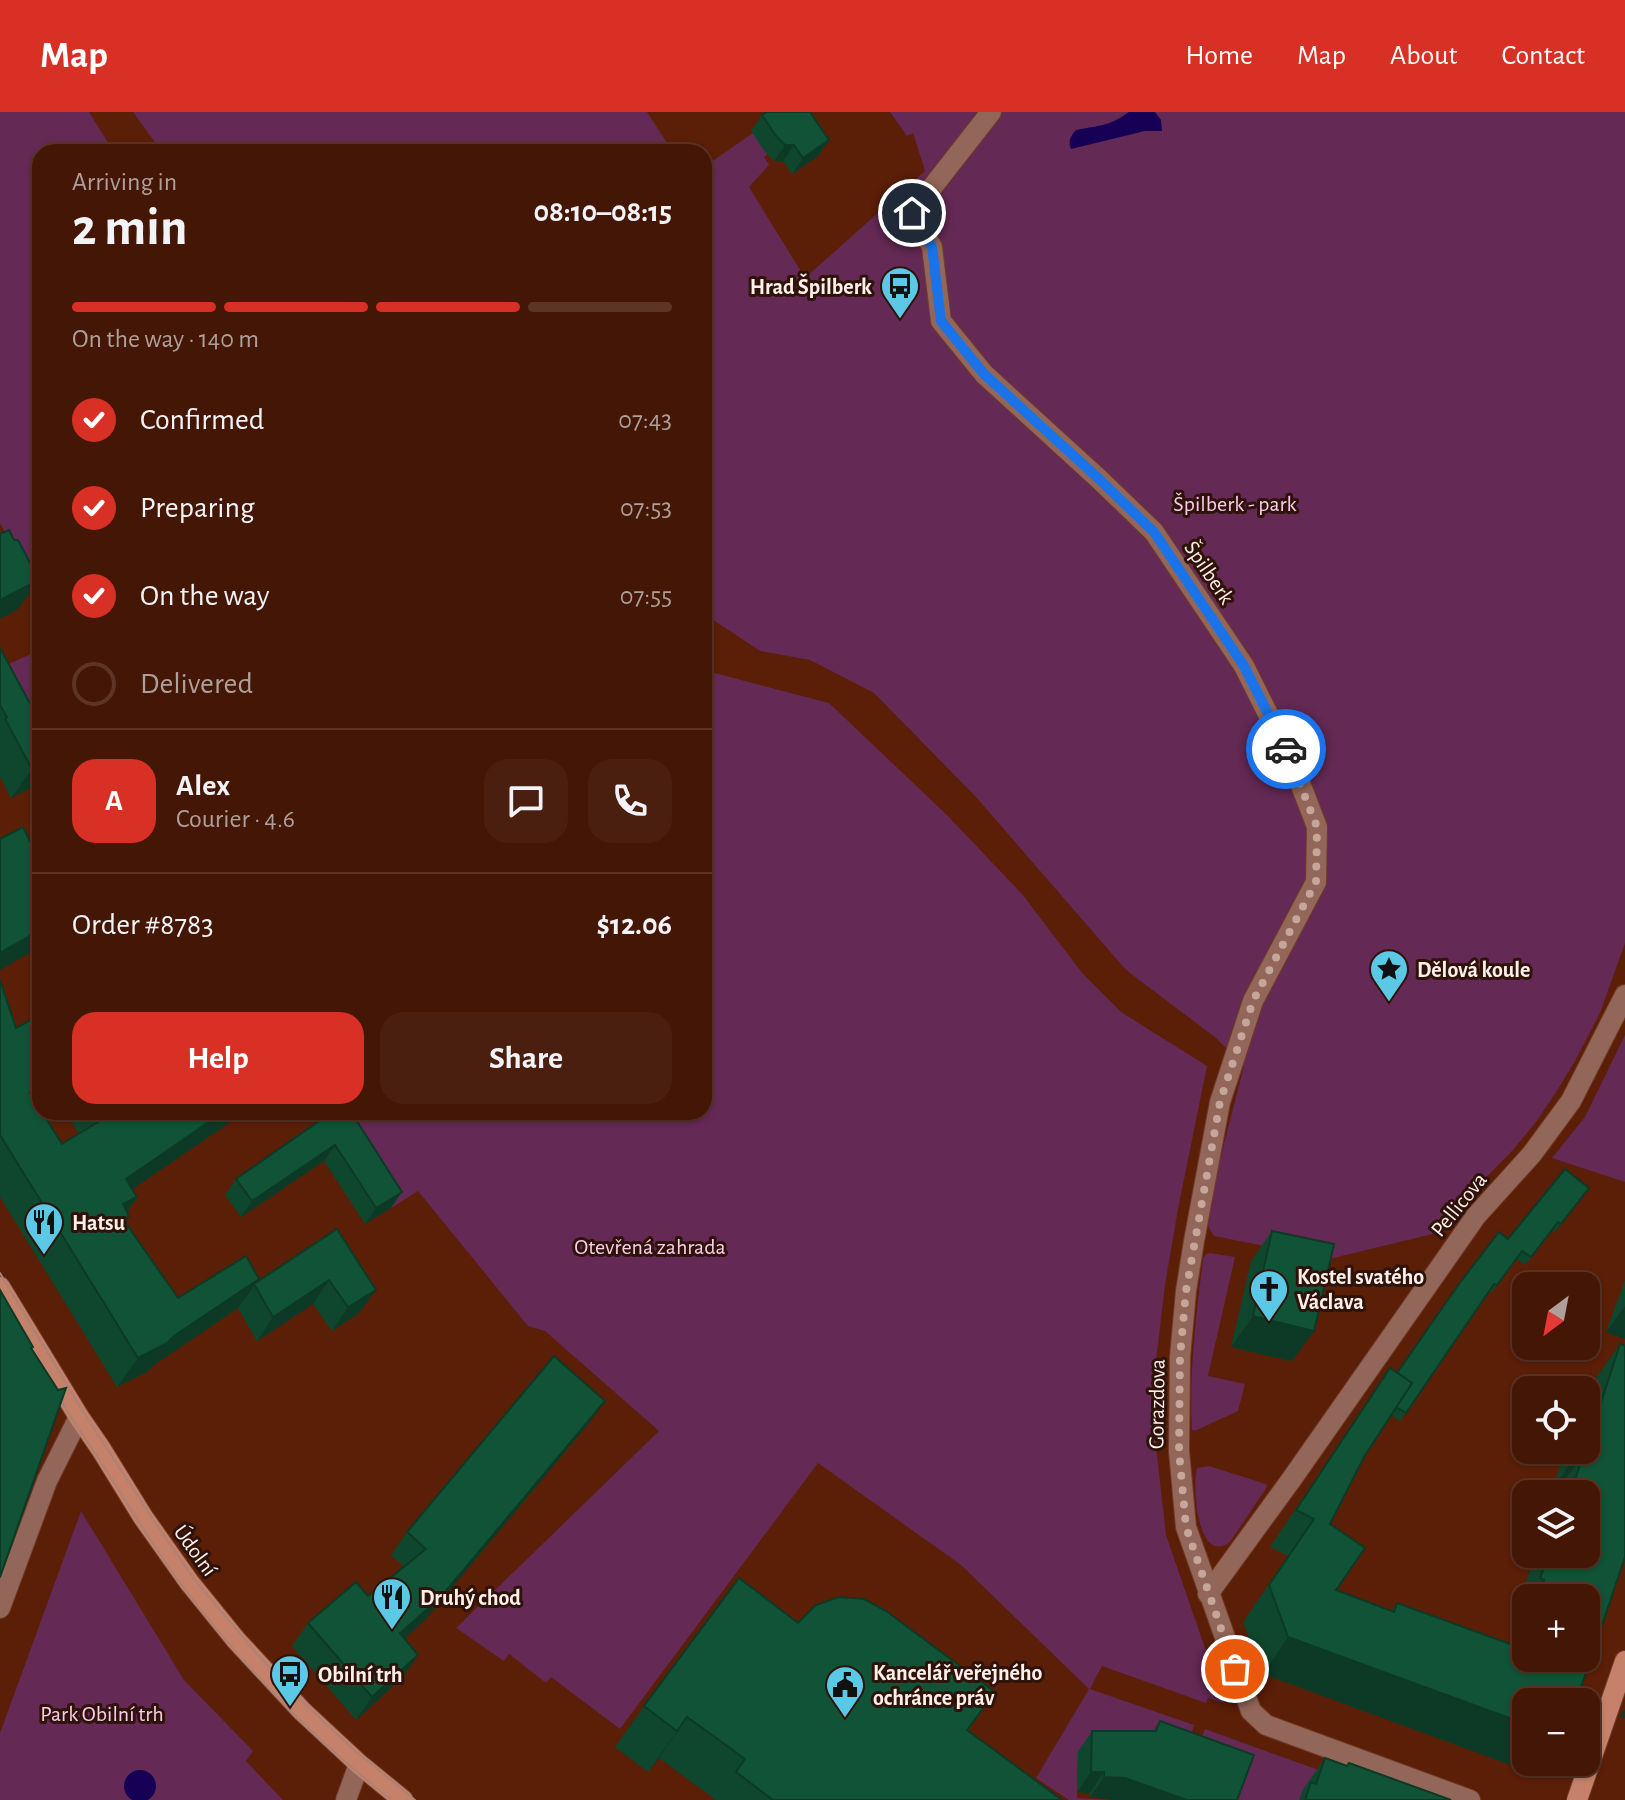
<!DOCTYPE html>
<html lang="en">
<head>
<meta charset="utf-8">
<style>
  :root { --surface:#441605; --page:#4b1f0f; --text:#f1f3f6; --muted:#af9f9a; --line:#5c3527; --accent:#d93025 }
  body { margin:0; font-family:"Alegreya Sans",sans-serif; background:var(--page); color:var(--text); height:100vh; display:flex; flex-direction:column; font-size:30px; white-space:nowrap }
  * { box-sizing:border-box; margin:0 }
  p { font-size:26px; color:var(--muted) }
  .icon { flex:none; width:44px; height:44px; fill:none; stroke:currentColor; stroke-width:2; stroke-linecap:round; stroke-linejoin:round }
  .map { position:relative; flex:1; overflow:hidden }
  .details { position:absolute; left:32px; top:32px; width:680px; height:976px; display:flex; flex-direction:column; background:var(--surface); border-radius:24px; box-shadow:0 2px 6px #0004,0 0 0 2px var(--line) }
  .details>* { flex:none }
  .needle { width:52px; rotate:212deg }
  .buttons { position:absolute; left:1512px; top:1160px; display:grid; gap:16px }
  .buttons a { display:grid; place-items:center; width:88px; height:88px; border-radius:16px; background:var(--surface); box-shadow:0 2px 6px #0004,0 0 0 2px var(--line); font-size:40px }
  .pin { position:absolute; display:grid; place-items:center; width:68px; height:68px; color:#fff; margin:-34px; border:4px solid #fff; border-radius:50%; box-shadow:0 2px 8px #0007 }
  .courier { position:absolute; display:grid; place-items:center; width:80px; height:80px; margin:-40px; border:6px solid #1a73e8; border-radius:50%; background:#fff; color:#222; box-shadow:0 2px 10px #0007 }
  .overview em { font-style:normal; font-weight:700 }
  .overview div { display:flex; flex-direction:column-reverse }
  .overview { display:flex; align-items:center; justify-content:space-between; height:136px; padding:0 40px }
  h1 { font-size:52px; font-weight:700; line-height:60px }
  .bar { display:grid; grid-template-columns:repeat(4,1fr); gap:12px 8px; align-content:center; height:96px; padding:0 40px }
  .bar i { height:10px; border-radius:6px; background:var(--line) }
  .bar .on { background:var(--accent) }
  .bar p { grid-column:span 4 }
  .line { display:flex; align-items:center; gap:20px; padding:0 40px; border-top:2px solid var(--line) }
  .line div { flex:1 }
  .round { display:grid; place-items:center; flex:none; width:84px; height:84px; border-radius:24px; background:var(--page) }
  ol { padding:0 40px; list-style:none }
  li { display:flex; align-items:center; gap:24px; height:88px }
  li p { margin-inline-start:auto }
  li .icon { padding:8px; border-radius:50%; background:var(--accent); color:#fff; stroke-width:4 }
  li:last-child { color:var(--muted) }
  li i { width:44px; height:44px; border:4px solid var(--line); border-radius:50% }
  .button { display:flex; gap:16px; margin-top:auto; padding:16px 40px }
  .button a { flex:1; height:92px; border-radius:24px; background:var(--accent); color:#fff; font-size:32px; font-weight:700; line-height:92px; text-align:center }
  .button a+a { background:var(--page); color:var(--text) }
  header { display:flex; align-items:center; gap:48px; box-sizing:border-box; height:112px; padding:0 40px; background:var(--accent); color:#fff }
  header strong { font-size:38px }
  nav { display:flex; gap:44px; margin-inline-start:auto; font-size:28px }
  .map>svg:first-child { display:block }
</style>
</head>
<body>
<header>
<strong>Map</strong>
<nav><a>Home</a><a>Map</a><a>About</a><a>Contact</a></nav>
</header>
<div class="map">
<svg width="1625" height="1688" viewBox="0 0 1625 1688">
  <rect width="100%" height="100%" fill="#5b1e07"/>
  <g fill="#642954">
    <polygon points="0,0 89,0 114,40 40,40 40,493 21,450 0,411"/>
    <polygon points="133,0 647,0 673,40 162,40"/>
    <polygon points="890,0 1625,0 1625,831 1600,901 1575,949 1555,982 1536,1010 1512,1039 1468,1084 1441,1120 1329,1147 1214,1124 1208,1114 1217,1059 1244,954 1216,926 1126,858 976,685 874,581 810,548 760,539 704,502 704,55 753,21 769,41 764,45 769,53 749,75 805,166 925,59 913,21 907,24"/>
    <polygon points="40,538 40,628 2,555"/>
    <polygon points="704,554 711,560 829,591 947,703 1022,782 1083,862 1121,900 1207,954 1178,1097 1165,1173 1151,1290 1166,1423 1224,1591 1208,1586 1206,1591 1102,1554 1090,1577 1194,1613 1192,1620 1202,1624 1205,1617 1402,1688 1231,1688 1078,1640 1077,1686 1109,1688 1069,1688 1036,1666 1089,1577 961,1453 818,1351 620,1617 551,1565 546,1571 509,1542 504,1549 456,1516 659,1319 545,1219 528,1214 418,1079 391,1096 334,1007 339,1000 704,1000"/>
    <polygon points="1625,923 1625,1070 1552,1046 1585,1005"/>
    <path d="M1210 1141 1235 1145 1208 1264 1245 1272 1238 1299 1197 1318H1192C1189 1260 1196 1203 1203 1147L1206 1142Z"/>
    <path d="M1209 1354 1266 1372 1267 1375 1230 1430C1197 1454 1192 1374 1197 1356Z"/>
    <polygon points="81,1399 184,1568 253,1639 246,1649 283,1688 0,1688 0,1621"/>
  </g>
  <g fill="#150055">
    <path d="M1129 0H1155L1161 8 1162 19H1145L1071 37C1068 29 1070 25 1076 18 1100 13 1108 15 1129 0Z"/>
    <circle cx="140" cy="1674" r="16"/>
  </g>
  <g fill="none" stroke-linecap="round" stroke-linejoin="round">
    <g stroke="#723b27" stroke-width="22">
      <g id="street">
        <polyline points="991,0 912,101 932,135 941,209 984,262 1099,367 1154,420 1244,554 1292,650 1317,715 1316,770 1253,889 1220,990 1194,1129 1186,1179 1180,1245 1179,1339 1186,1415 1251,1599 1266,1613 1470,1688"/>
        <polyline points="1208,1482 1291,1368 1476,1104 1532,1042 1571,989 1625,883"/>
        <polyline points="0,1496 47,1369 79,1305"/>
        <polyline points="346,1688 359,1652"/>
      </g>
    </g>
    <g stroke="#723b27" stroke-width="22">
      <g id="secondary">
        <polyline points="0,1175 79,1305 101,1337 143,1405 189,1470 236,1528 302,1599 359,1652 403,1688"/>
        <polyline points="1577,1688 1625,1549"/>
      </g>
    </g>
    <use href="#street" stroke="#926658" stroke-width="20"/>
    <use href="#secondary" stroke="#c6816a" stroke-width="20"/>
    <g stroke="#aa8375" stroke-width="2">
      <polyline points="0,1161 80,1295 154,1409 194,1467 257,1542 306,1593 353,1637 415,1688"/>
      <path d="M50 1271C67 1300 87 1329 106 1358 131 1397 155 1438 183 1475 243 1553 313 1628 392 1688"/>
    </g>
  </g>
  <g fill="#0f472e" fill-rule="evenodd">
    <polygon points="762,3 829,28 818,44 792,62 783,49 774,49 765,40 751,19"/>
    <polygon points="0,536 40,610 40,668 38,672 11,686 0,665"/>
    <polygon points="0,868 16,916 40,903 40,993 39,994 62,1032 79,1022 66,1000 245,1000 132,1077 137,1085 127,1100 129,1104 125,1110 178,1186 254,1172 337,1117 359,1201 332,1219 313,1192 257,1229 238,1196 154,1253 147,1260 117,1275 0,1085"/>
    <polygon points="332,1000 391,1096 365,1112 324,1049 241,1105 225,1083 236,1067"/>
    <path d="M1565 1057 1589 1076 1555 1120 1553 1118 1525 1153 1517 1147 1491 1181 1489 1180 1400 1309 1391 1303 1364 1345 1330 1412 1365 1436 1336 1478 1391 1500 1397 1491 1509 1532 1518 1505 1515 1503 1536 1442H1586V1382H1557L1558 1378 1553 1376 1566 1338H1586V1295L1594 1269 1620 1232 1625 1234V1445L1576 1590H1526V1650H1547L1538 1663 1263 1562 1243 1510 1288 1444 1270 1435 1390 1256 1397 1261 1453 1180 1499 1120 1508 1127ZM1526 1486H1586V1546H1526Z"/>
    <polygon points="1272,1119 1314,1219 1292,1249 1231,1235 1251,1149"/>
    <polygon points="1625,1168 1625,1227 1606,1220"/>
    <polygon points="589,1311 424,1509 404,1527 418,1543 402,1566 356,1608 292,1534 308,1511 368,1484 404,1455 391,1443 407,1420"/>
    <polygon points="798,1511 995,1580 968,1619 1062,1688 716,1688 659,1646 648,1660 615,1635 644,1594"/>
    <polygon points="1160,1609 1254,1643 1111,1687 1090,1685 1090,1681 1077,1680 1078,1640 1092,1619 1153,1619"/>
    <polygon points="1325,1646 1347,1654 1451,1688 1299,1688 1304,1676"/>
  </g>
  <g fill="#0c3a26">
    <polygon points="829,28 818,44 792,62 803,46"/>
    <polygon points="785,33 794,33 783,49 774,49"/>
    <polygon points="39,468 18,497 0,507 0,488"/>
    <polygon points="40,652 40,668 38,672 11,686 32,657"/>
    <polygon points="40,818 40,835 0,858 0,841"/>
    <polygon points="40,976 40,993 10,1011 30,981"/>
    <polygon points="223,1000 245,1000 105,1096 126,1067"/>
    <polygon points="335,1033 324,1049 241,1105 252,1089"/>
    <polygon points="402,1080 391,1096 365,1112 376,1096"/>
    <polygon points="137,1085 117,1114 123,1092"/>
    <polygon points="259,1167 238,1196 154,1253 147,1260 117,1275 138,1246 174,1224"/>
    <polygon points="329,1168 313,1192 257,1229 273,1205"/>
    <polygon points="376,1178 359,1201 332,1219 348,1195"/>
    <polygon points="1625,1194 1625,1227 1606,1220"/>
    <polygon points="1253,1204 1314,1219 1292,1249 1231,1235"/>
    <polygon points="605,1289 589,1311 424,1509 384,1544 400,1521"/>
    <polygon points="1579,1339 1584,1341 1558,1378 1553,1376"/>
    <polygon points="1288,1525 1526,1612 1526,1650 1547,1650 1538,1663 1263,1562"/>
    <polygon points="418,1543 402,1566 356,1608 372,1585"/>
    <polygon points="1625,1597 1625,1606 1620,1605"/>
    <polygon points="687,1605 659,1646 648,1660"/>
    <polygon points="1091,1660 1104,1660 1090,1681 1077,1680"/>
    <polygon points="1104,1665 1125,1666 1187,1688 1115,1688 1090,1685"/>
  </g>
  <g fill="#115336" stroke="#0c3a26" stroke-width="2">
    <polygon points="767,0 810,0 829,28 803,46 794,33 785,33 776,24 762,3"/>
    <polygon points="9,418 14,428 18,428 39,468 0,488 0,422"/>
    <polygon points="0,536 40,610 40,652 32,657 5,607 7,605 0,593"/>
    <polygon points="23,715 34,737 31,739 40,754 40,818 0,841 0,727"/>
    <polygon points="0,868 16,916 40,903 40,976 30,981 40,997 40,1000 42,1000 62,1032 106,1005 104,1000 223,1000 126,1067 137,1085 123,1092 129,1104 123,1107 178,1186 246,1144 259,1167 174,1224 167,1231 138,1246 0,1023"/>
    <polygon points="332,1000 351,1000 402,1080 376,1096 335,1033 252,1089 236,1067"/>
    <polygon points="1565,1057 1589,1076 1561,1112 1558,1110 1531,1145 1522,1139 1497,1173 1494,1172 1406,1301 1396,1295 1412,1271 1397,1261 1459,1172 1499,1120 1508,1127"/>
    <polygon points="337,1117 376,1178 348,1195 329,1168 273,1205 254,1172"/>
    <polygon points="1272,1119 1334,1132 1314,1219 1253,1204"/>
    <polygon points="0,1178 33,1235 31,1236 58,1278 66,1276 0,1465"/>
    <polygon points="1620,1232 1625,1234 1625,1445 1576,1590 1526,1590 1526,1612 1288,1525 1269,1473 1314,1407 1296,1398 1390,1256 1412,1271 1364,1345 1330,1412 1365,1436 1336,1478 1394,1500 1397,1491 1521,1536 1526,1521 1526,1546 1586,1546 1586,1486 1538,1486 1544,1468 1540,1466 1549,1442 1586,1442 1586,1382 1570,1382 1584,1341 1579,1339 1579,1338 1586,1338 1586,1318 1592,1299 1598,1300"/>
    <polygon points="554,1244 605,1289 440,1486 400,1521 418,1543 372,1585 308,1511 356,1470 368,1484 426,1437 407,1420"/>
    <polygon points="739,1466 798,1511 816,1493 839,1485 864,1487 886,1499 995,1580 967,1618 1062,1688 773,1688 736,1660 745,1647 687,1605 677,1619 644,1594"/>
    <polygon points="1160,1609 1254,1643 1237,1688 1187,1688 1125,1666 1104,1665 1104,1660 1091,1660 1092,1619 1156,1619"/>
    <polygon points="1325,1646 1347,1654 1349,1651 1451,1688 1305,1688 1311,1670 1316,1672"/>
  </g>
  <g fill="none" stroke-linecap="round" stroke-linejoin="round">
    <polyline stroke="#c6a69b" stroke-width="8" stroke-dasharray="0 14.4" points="1235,1557 1186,1415 1179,1339 1180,1245 1186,1179 1220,990 1253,889 1316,770 1317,715 1286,637"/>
    <polyline stroke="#1a73e8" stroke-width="10" points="912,101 932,135 941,209 984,262 1099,367 1154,420 1244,554 1286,637"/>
  </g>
  <defs>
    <g id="bus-pin" transform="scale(2)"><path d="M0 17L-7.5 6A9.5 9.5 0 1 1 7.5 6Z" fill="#5bc8e6" stroke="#2e130a"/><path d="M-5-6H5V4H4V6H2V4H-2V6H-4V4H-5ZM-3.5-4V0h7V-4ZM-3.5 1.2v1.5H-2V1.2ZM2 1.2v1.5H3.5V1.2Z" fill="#111"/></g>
    <g id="sight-pin" transform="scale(2)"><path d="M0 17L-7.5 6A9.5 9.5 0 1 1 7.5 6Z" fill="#5bc8e6" stroke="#2e130a"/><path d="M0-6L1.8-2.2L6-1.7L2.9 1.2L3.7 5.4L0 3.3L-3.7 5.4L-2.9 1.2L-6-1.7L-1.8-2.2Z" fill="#111"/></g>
    <g id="restaurant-pin" transform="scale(2)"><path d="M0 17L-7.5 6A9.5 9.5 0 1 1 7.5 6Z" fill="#5bc8e6" stroke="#2e130a"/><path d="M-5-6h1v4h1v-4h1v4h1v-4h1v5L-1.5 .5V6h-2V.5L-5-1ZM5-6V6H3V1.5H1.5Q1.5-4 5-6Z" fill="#111"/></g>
    <g id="church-pin" transform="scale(2)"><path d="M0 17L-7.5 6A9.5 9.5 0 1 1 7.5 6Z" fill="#5bc8e6" stroke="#2e130a"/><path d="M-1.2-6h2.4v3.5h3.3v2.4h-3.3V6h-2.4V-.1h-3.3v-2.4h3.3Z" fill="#111"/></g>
    <g id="civic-pin" transform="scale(2)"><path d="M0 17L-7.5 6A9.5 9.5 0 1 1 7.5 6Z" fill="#5bc8e6" stroke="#2e130a"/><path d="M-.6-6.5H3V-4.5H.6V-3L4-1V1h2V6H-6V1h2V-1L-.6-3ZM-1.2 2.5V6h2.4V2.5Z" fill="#111"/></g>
  </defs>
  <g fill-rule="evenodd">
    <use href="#bus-pin" x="900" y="174"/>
    <use href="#sight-pin" x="1389" y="857"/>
    <use href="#restaurant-pin" x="44" y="1110"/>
    <use href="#church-pin" x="1269" y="1177"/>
    <use href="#restaurant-pin" x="392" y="1485"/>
    <use href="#bus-pin" x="290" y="1562"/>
    <use href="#civic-pin" x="845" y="1573"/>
  </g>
  <g text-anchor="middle" stroke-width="6" stroke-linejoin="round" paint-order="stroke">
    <g font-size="22" font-weight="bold" fill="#ffefea" stroke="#2e130a" text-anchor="start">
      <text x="872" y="182" text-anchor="end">Hrad Špilberk</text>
      <text x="1417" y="865">Dělová koule</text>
      <text x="72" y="1118">Hatsu</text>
      <text x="1297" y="1172">Kostel svatého<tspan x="1297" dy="25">Václava</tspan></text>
      <text x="420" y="1493">Druhý chod</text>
      <text x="873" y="1568">Kancelář veřejného<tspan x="873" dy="25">ochránce práv</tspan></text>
      <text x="318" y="1570">Obilní trh</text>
    </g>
    <g font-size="22" fill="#fbcceb" stroke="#2e130a">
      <text x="1235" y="399">Špilberk - park</text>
      <text x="650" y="1142">Otevřená zahrada</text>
      <text x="102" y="1609">Park Obilní trh</text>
    </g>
    <g font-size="22" fill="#ffefea" stroke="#2e130a">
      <text transform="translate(1210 460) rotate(56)" y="8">Špilberk</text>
      <text transform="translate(1458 1092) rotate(-51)" y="8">Pellicova</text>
      <text transform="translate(1156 1292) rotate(-89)" y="8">Gorazdova</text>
      <text transform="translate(196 1438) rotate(54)" y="8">Údolní</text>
    </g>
  </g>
</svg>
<div class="buttons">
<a><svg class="needle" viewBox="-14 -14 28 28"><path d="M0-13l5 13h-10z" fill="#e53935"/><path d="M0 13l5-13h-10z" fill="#af9f9a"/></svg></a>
<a><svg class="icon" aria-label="locate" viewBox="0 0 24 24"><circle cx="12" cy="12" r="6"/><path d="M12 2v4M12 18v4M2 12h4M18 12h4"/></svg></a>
<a><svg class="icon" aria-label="layers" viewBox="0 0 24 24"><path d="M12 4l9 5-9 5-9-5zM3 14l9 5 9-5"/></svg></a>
<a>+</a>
<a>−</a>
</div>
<div class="pin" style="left:1235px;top:1557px;background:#ea580c"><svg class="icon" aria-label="bag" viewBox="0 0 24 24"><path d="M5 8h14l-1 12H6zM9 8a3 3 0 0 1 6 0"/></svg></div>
<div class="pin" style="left:912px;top:101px;background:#1f2937"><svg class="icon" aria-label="home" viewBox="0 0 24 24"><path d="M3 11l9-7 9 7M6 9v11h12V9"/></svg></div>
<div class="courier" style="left:1286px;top:637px"><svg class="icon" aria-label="car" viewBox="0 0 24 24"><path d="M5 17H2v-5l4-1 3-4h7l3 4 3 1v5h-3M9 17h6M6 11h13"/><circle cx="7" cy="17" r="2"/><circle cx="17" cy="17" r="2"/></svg></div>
<section class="details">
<div class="overview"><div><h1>2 min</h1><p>Arriving in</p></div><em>08:10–08:15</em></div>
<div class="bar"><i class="on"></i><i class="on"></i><i class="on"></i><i></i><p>On the way · 140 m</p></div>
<ol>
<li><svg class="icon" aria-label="check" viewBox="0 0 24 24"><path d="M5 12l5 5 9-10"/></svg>Confirmed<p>07:43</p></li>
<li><svg class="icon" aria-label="check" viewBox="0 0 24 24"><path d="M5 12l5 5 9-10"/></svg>Preparing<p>07:53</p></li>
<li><svg class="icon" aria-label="check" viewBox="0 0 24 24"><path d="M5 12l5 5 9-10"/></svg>On the way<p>07:55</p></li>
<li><i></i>Delivered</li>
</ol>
<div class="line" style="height:144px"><b class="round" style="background:var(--accent);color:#fff">A</b><div><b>Alex</b><p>Courier · 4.6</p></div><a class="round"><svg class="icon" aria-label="chat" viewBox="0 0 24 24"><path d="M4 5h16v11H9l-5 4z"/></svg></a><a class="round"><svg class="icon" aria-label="phone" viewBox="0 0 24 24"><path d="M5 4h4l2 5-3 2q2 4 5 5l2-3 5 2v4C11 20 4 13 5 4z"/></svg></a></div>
<div class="line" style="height:104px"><div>Order #8783</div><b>$12.06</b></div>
<div class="button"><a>Help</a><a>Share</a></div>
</section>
</div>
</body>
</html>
